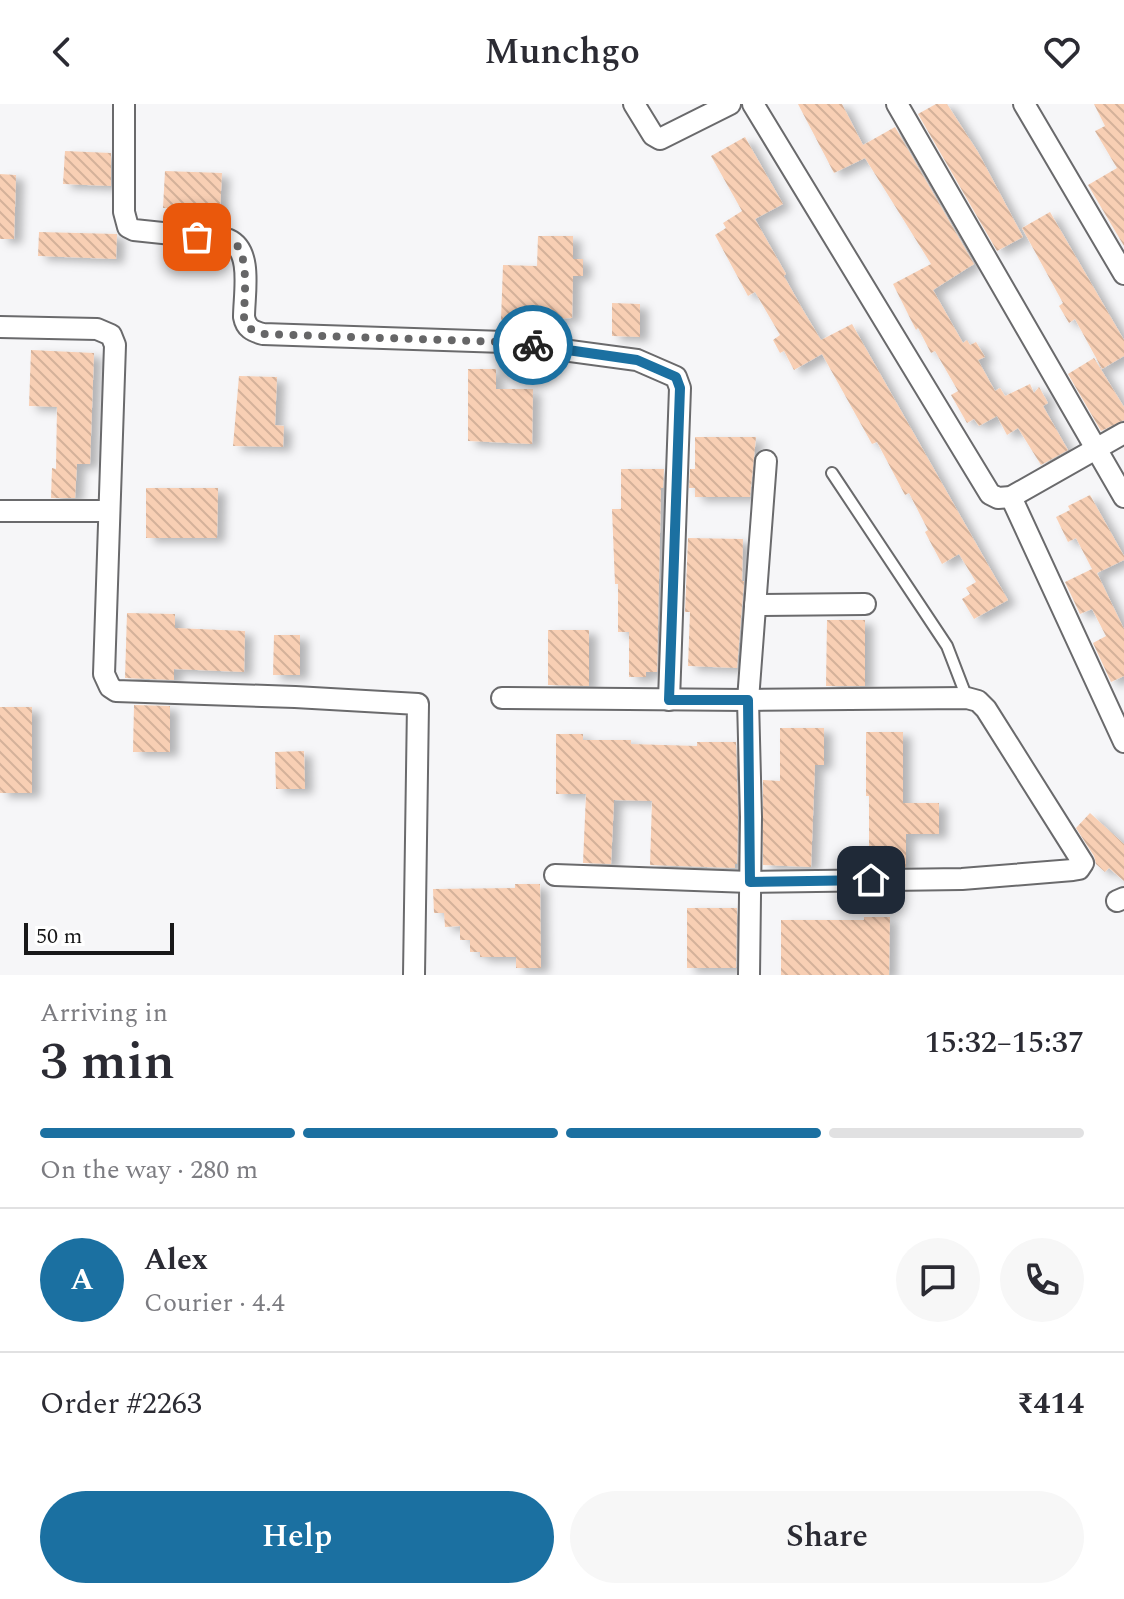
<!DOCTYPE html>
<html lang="en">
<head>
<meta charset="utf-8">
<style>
  :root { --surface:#fff; --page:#f7f7f7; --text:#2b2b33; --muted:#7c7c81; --line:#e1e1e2; --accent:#1b70a1 }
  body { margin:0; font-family:Spectral,serif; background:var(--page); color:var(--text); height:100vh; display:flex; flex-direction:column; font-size:30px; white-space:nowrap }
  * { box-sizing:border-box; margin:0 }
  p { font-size:26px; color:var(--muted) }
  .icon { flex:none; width:44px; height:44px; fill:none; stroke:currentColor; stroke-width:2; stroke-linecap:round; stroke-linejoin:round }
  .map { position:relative; height:871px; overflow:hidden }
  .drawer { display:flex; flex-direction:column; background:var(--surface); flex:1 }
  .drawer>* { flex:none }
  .scale { position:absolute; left:24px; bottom:20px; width:150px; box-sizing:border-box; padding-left:8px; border:4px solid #181819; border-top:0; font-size:22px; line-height:28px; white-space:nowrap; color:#181819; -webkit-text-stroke:6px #fff; paint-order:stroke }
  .pin { position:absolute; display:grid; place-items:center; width:68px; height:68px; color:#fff; margin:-34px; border-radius:16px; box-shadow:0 4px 12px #0006 }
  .courier { position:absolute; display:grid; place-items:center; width:80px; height:80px; margin:-40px; border:6px solid #1b70a1; border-radius:50%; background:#fff; color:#222; box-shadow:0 2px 10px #0007 }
  .head em { font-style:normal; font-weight:600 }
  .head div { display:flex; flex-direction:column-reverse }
  .head { display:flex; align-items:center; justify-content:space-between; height:136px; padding:0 40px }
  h1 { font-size:52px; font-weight:600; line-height:60px }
  .bar { display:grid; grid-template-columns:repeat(4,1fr); gap:12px 8px; align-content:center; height:96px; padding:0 40px }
  .bar i { height:10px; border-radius:6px; background:var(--line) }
  .bar .active { background:var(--accent) }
  .bar p { grid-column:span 4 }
  .line { display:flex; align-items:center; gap:20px; padding:0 40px; border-top:2px solid var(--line) }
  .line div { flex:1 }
  .round { display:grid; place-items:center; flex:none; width:84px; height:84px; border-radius:42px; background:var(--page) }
  .button { display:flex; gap:16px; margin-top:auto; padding:16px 40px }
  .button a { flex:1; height:92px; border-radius:48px; background:var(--accent); color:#fff; font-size:32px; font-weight:600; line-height:92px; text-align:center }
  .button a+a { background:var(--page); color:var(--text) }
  header { display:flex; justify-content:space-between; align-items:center; height:104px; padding:0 40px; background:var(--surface); font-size:36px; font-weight:600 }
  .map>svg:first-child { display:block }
</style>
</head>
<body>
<header><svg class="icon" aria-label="back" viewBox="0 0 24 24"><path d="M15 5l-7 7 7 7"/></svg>Munchgo<svg class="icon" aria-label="heart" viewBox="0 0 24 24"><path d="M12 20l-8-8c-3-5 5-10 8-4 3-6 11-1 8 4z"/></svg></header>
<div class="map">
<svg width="1124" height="871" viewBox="0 0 1124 871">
  <defs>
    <pattern id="building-back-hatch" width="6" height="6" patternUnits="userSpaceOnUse" patternTransform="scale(2)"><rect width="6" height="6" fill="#f8cfb4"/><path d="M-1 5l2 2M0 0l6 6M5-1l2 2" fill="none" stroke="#d4b19a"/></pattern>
    <filter id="shadow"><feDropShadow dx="8" dy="4.5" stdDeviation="4" flood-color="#0004"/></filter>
  </defs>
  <rect width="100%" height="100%" fill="#f6f6f8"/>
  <g fill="url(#building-back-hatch)" filter="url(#shadow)">
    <polygon points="798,0 842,0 863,41 895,23 974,160 933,186 963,239 967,236 970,241 976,238 985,253 978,256 995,287 1000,284 1005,292 1030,280 1034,289 1039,283 1048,299 1043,302 1068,346 1041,361 1018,324 1007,331 997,312 979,322 974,315 967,319 951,291 958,287 935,247 931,249 918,224 916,226 893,180 931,160 865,54 834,69"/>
    <polygon points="936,0 947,0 978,48 1023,133 997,147 918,10"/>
    <polygon points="1094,0 1124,0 1124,142 1088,81 1117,64 1095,27 1105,22"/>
    <polygon points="745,33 783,100 755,115 786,170 784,172 803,206 821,236 852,220 1008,496 974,515 962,495 970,490 966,484 976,478 959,450 942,460 925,428 928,426 909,389 905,391 877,338 872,340 822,250 794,266 784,247 780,249 773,236 780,231 755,188 748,192 715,131 726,124 723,119 742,107 711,52"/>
    <polygon points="65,47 111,49 111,82 63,80"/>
    <polygon points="165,67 222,69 220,106 163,104"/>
    <polygon points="0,70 16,71 14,135 0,135"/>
    <polygon points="1050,108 1124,236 1124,252 1102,265 1075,215 1069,219 1059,202 1063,199 1022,124"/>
    <polygon points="39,128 117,130 116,155 38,152"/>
    <polygon points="538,132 573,132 573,155 583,155 583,172 573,172 572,214 501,216 503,161 537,162"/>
    <polygon points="612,199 640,200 640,233 612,232"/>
    <polygon points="31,246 94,249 90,360 77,360 75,394 51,394 52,364 56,365 57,303 29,302"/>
    <polygon points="1094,254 1124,303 1124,316 1101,327 1068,270"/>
    <polygon points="468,265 496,265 496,285 533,285 532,340 468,337"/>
    <polygon points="239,272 277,273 275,321 284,322 283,343 233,342"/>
    <polygon points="695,333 756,333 750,393 695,393 695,384 689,384 690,365 695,365"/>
    <polygon points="621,365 664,365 663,384 661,384 657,568 646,568 646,573 629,573 629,528 618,528 618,480 615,480 612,405 621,405"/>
    <polygon points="146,384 218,384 217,434 146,434"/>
    <polygon points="1090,391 1124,452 1124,456 1097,469 1124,525 1124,572 1111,578 1093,539 1106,532 1092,505 1080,510 1065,478 1092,465 1076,434 1068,438 1056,413 1070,406 1068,402"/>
    <polygon points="688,434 743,435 742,477 744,477 737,564 688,562 690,508 685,508"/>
    <polygon points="127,509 175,510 175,524 245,527 244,568 174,565 174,576 125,574"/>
    <polygon points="827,516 865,516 865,582 826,582"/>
    <polygon points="548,526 589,526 589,582 548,581"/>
    <polygon points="274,531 300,531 300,571 273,571"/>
    <polygon points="134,601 170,602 170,648 133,648"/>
    <rect x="0" y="603" width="32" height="86"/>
    <polygon points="780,624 824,624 824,661 815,661 811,763 763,761 763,676 780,677"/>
    <polygon points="866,628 903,628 903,699 939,699 939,730 906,730 906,763 869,763 869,692 866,692"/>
    <polygon points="556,630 583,630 583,636 631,636 631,640 697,642 697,638 736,638 738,713 737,760 735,760 735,764 650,761 652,697 614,696 611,760 583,759 586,690 556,690"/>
    <polygon points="304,647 305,685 276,685 275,648"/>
    <polygon points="1090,709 1124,740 1124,777 1109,764 1105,768 1096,760 1094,752 1076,724"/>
    <polygon points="515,780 540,780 541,864 516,864 516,853 480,853 480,848 470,848 470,836 460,836 460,822 445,823 444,809 434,809 433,785 515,784"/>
    <polygon points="687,804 737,804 736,864 687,864"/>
    <polygon points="864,813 890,813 889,871 781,871 781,816 864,816"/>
  </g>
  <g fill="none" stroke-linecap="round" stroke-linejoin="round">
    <g stroke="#6a6a6c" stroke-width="14">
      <polyline id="service" points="832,369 947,542 967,594"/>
    </g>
    <g stroke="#6a6a6c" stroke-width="24">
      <g id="minor">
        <path d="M124 0V108L128 123 134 126 229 136C253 147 244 190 244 213 246 224 252 227 263 230L504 238 637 256 676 273 680 284 669 596"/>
        <polyline points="634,0 653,31 660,35 730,0"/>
        <polyline points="753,0 990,390 998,394 1011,393 1124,329"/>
        <polyline points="897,0 1124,393"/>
        <polyline points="1024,0 1124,170"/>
        <polyline points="0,223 97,225 111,231 115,241 104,570 110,583 116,587 295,593 418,600 414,871"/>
        <polyline points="1011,393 1124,638"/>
        <polyline points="0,407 108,407"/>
        <polyline points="755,501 865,500"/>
        <polyline points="502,594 748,596 967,594 978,597 986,605 1083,759 1079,765 1073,766 962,775 750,778 555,771"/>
        <polyline points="1117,797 1124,794"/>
        <polyline points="749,871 751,713 748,596 766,357"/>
      </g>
    </g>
    <use href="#service" stroke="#fff" stroke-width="10"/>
    <use href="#minor" stroke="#fff" stroke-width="20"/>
  </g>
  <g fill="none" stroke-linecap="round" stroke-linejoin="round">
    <path stroke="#666667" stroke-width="8" stroke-dasharray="0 14.4" d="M197 133C207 134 219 133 229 136 251 142 244 194 244 213 246 224 252 227 263 230L504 238 533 241"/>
    <polyline stroke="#1b70a1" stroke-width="10" points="533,241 637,256 676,273 680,284 669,596 748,596 750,778 871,776"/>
  </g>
</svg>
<div class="scale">50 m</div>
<div class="pin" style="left:197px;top:133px;background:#ea580c"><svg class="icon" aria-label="bag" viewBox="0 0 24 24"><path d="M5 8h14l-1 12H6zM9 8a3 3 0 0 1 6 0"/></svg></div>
<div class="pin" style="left:871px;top:776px;background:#1f2937"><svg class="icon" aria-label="home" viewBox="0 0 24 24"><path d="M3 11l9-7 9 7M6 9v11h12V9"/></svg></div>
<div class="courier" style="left:533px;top:241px"><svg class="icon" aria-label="bike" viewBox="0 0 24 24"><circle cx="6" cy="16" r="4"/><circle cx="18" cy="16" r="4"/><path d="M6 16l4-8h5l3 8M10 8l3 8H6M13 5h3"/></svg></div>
</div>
<section class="drawer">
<div class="head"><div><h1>3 min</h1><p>Arriving in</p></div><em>15:32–15:37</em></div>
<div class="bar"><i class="active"></i><i class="active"></i><i class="active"></i><i></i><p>On the way · 280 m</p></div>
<div class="line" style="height:144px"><b class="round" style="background:var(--accent);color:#fff">A</b><div><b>Alex</b><p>Courier · 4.4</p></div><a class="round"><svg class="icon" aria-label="chat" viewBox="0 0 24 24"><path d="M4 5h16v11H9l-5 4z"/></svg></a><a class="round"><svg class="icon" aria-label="phone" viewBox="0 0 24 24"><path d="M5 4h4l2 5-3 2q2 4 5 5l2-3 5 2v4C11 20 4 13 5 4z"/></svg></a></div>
<div class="line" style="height:104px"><div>Order #2263</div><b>₹414</b></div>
<div class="button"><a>Help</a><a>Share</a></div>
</section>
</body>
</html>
